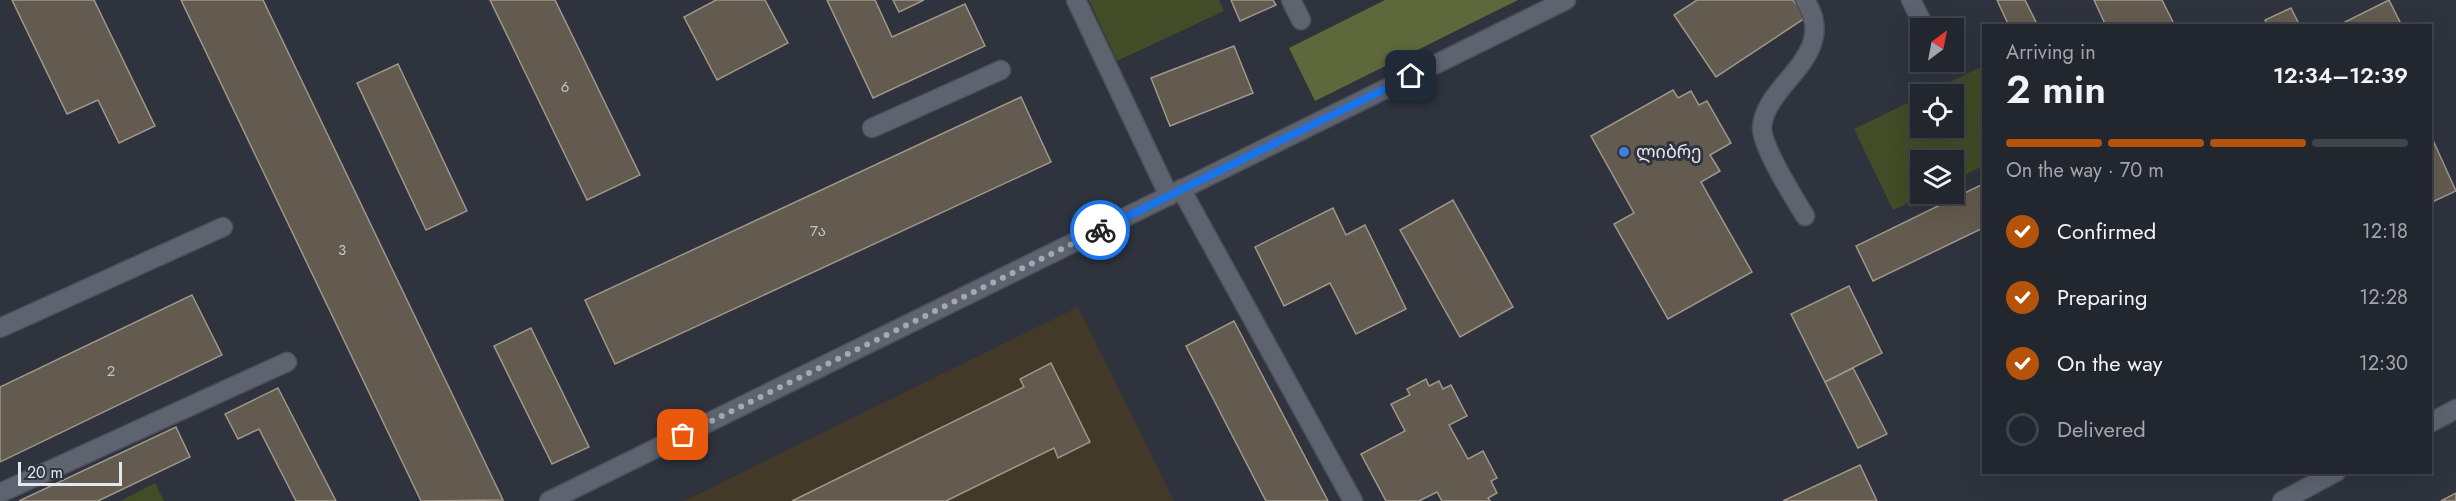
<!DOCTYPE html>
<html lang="en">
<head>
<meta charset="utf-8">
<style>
  :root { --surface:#22262e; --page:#2e323a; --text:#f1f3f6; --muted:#a2a5aa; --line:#3f434a; --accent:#b45309 }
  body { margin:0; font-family:Jost,"Noto Sans Georgian",sans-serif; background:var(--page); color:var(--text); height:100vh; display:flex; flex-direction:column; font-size:22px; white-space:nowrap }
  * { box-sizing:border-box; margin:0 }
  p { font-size:20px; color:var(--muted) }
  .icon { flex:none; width:33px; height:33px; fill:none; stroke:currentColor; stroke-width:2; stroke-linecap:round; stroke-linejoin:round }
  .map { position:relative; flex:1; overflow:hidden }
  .panel { position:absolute; left:1982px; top:24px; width:450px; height:450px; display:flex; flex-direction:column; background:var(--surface); border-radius:0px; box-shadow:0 6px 24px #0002,0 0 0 2px var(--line) }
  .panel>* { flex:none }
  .needle { width:39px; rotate:32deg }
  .controls { position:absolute; left:1910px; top:18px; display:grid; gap:12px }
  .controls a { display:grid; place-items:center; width:54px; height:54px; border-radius:0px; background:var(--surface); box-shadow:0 6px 24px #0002,0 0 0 2px var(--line); font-size:30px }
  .scale { position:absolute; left:18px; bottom:15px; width:104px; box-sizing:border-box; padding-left:6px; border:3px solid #e4e7ee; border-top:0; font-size:16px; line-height:21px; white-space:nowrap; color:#e4e7ee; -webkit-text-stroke:4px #2e333e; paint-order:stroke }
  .pin { position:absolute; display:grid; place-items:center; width:51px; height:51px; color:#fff; margin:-26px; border-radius:12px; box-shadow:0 3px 9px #0006 }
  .courier { position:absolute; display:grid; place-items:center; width:60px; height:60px; margin:-30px; border:4px solid #1a73e8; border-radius:50%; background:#fff; color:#222; box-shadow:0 2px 8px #0007 }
  .overview em { font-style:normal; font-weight:600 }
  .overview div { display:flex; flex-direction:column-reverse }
  .overview { display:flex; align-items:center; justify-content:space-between; height:102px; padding:0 24px }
  h1 { font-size:39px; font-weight:600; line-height:45px }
  .bar { display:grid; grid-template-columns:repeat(4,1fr); gap:9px 6px; align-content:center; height:72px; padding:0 24px }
  .bar i { height:8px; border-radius:4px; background:var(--line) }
  .bar .current { background:var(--accent) }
  .bar p { grid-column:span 4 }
  ol { padding:0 24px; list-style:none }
  li { display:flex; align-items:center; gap:18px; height:66px }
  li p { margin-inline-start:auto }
  li .icon { padding:6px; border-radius:50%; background:var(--accent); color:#fff; stroke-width:4 }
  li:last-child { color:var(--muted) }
  li i { width:33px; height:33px; border:3px solid var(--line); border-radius:50% }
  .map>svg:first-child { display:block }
</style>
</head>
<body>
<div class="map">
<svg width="2456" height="501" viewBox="0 0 2456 501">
  <rect width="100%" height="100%" fill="#2e333e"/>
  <polygon fill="#433929" points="1078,307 1174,501 684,501"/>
  <g fill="#424c26">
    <polygon points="1089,0 1219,0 1224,11 1117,61"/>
    <polygon points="1983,66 1983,166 1953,181 1953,160 1920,160 1920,194 1927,194 1893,210 1854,129 1920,97 1920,128 1953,128 1953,94 1925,94"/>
    <polygon points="155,483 164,501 120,501"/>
  </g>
  <polygon fill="#5e693b" points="1385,0 1518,0 1315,101 1289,48"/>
  <g fill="#635b4f" stroke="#a0978a" stroke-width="1.5">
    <polygon points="12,0 94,0 155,126 119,143 98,100 67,114"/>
    <polygon points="181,0 263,0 503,500 421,501"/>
    <polygon points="490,0 555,0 640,175 587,200"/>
    <polygon points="716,0 765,0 788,43 717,80 684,17"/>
    <polygon points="827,0 875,0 892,37 965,4 985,46 873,98"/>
    <polygon points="893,0 924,0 899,12"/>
    <polygon points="1231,0 1273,0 1276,5 1240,21"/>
    <polygon points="1697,0 1793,0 1805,18 1716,77 1674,15"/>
    <polygon points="1997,0 2025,0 2038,26 2009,26"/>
    <polygon points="2094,0 2162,0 2175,26 2106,26"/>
    <polygon points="2389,0 2402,26 2337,26"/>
    <polygon points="2291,8 2300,26 2268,26 2265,20"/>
    <polygon points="1234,46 1253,93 1170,126 1151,78"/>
    <polygon points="398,64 467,211 426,230 357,83"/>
    <polygon points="1673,90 1678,98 1691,91 1699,105 1707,101 1731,143 1710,155 1720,171 1701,182 1752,272 1668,319 1614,224 1634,213 1591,136"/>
    <polygon points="1021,97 1051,162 615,364 585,300"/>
    <polygon points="2432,138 2456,191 2430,203 2430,139"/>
    <polygon points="1983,184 1983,228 1873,281 1856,246"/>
    <polygon points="1453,200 1513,307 1460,337 1400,230"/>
    <polygon points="1333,208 1346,235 1365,225 1406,309 1356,334 1330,283 1284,306 1255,247"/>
    <polygon points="1849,286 1882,353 1825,382 1791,314"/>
    <polygon points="192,295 222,355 0,462 0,387"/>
    <polygon points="1234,321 1328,501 1266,501 1186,346"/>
    <polygon points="531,328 589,447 552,464 494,346"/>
    <polygon points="1051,363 1090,442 1058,458 1054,448 946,501 792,501 1024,387 1020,379"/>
    <polygon points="1853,368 1887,434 1858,448 1825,382"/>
    <polygon points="1426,379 1429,386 1439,381 1443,389 1451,385 1467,416 1449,425 1468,459 1483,451 1497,478 1491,481 1497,493 1488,498 1490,501 1442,501 1437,492 1419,501 1386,501 1361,454 1405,431 1391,404 1410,395 1407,389"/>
    <polygon points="278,388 336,501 296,501 259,429 238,439 225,414"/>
    <polygon points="176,427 190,457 98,501 19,501"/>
    <polygon points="1860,465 1877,501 1783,501"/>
    <polygon points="2456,493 2456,501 2441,501"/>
  </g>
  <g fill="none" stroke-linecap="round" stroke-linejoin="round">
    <g stroke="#4c4f59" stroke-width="21">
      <g id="minor">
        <polyline points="1076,0 1169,196"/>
        <polyline points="1291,0 1301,20"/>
        <polyline points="1911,0 1925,28"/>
        <polyline points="872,128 1001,70"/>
        <polyline points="1181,189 1353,501"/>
        <path d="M1805 216C1794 198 1762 147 1762 128 1764 83 1841 56 1805 0"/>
        <polyline points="0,328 223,227"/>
        <polyline points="2430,423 2456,409"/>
        <polyline points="0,493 287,362"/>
        <polyline points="549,501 1566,0"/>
        <polyline points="2282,501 2336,472"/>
      </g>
    </g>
    <use href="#minor" stroke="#5e6370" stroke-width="18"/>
  </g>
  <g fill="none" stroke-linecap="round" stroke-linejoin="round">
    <polyline stroke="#a4a8b0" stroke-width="6" stroke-dasharray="0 10.8" points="683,435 1100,230"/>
    <polyline stroke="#1a73e8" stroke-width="8" points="1100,230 1411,76"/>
  </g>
  <circle fill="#3f7fe0" stroke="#2e333e" stroke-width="2" cx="1624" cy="152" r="6"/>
  <g text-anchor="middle" stroke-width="6" stroke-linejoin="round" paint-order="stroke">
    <g font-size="15" fill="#c4c4c6">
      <text x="565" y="92">6</text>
      <text x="818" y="236">7ა</text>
      <text x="342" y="255">3</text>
      <text x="111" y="376">2</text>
    </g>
    <g font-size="18" fill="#e4e7ee" stroke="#2e333e" text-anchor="start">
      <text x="1636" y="158">ლიბრე</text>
    </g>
  </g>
</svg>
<div class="controls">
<a><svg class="needle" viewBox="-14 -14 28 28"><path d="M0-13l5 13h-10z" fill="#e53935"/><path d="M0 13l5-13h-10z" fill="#a2a5aa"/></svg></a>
<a><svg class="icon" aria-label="locate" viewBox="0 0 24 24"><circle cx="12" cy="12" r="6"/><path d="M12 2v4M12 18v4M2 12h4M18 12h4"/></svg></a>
<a><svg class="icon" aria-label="layers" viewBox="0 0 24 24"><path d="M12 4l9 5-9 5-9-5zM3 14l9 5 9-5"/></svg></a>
</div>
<div class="scale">20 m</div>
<div class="pin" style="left:683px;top:435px;background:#ea580c"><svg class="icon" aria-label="bag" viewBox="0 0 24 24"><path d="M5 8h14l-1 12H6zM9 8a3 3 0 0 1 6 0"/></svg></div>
<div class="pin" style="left:1411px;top:76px;background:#1f2937"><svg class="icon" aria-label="home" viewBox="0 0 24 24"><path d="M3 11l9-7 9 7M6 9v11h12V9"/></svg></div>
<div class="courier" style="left:1100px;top:230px"><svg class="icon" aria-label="bike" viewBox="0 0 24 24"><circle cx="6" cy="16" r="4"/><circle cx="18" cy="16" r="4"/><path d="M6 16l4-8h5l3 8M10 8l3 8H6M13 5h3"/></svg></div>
<section class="panel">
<div class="overview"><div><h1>2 min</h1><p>Arriving in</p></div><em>12:34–12:39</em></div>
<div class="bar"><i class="current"></i><i class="current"></i><i class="current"></i><i></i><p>On the way · 70 m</p></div>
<ol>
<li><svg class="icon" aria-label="check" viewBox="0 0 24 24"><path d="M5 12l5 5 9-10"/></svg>Confirmed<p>12:18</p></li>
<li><svg class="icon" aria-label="check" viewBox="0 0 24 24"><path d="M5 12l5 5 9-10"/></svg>Preparing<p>12:28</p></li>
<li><svg class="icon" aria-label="check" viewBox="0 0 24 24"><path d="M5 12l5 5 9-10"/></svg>On the way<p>12:30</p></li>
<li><i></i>Delivered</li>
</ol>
</section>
</div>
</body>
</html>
